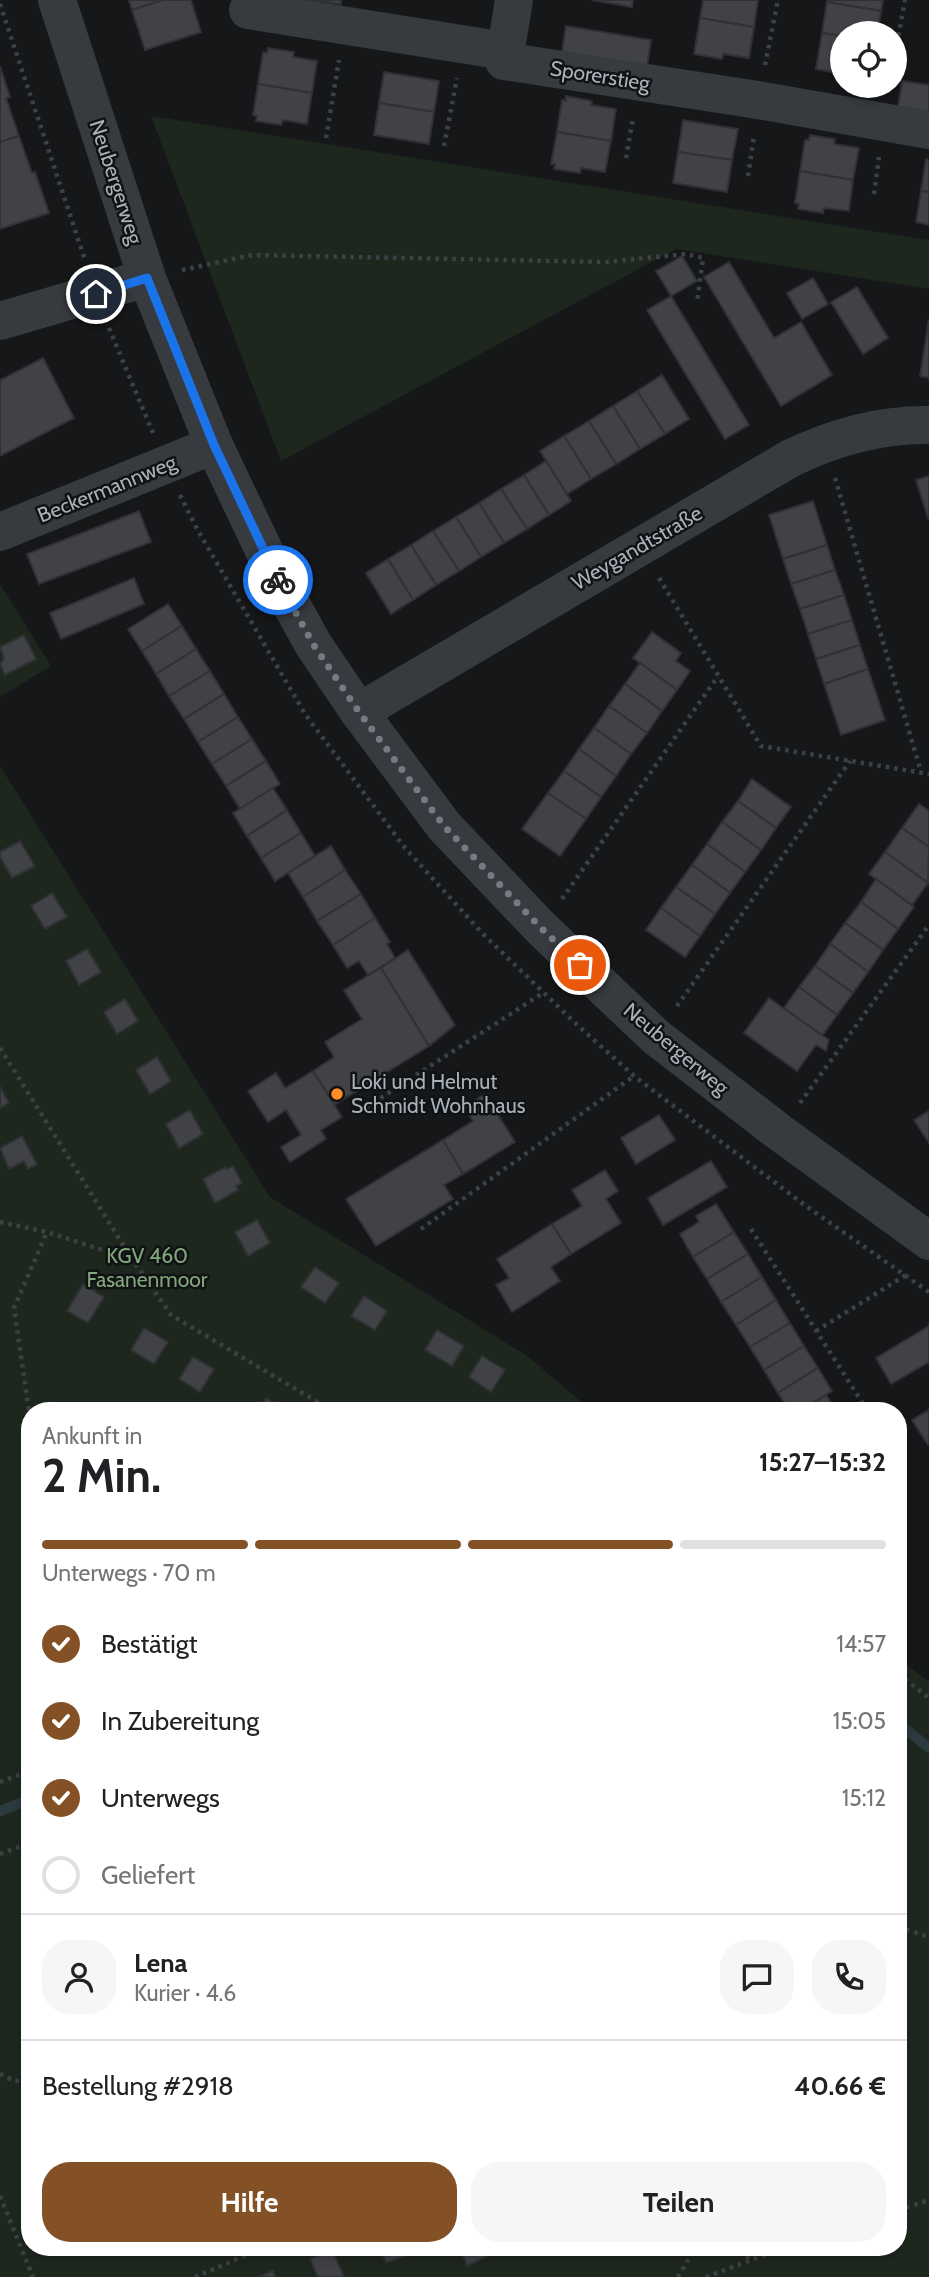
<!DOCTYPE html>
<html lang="de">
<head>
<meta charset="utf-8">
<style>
  :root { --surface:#fff; --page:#f6f6f6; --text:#202124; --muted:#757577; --line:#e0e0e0; --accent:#845126 }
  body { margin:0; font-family:Cabin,sans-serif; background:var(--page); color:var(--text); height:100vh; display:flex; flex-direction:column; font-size:26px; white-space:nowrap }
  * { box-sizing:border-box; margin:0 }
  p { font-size:23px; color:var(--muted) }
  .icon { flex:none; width:38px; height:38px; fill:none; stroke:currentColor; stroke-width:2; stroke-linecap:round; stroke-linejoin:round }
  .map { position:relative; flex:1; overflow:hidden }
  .side { position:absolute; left:21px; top:1402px; width:886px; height:854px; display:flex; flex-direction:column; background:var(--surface); border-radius:28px; box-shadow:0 4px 10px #0003 }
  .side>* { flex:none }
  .fabs { position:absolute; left:830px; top:21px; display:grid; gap:14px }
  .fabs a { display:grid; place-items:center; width:77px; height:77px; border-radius:50%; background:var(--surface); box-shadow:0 4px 10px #0003; font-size:35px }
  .pin { position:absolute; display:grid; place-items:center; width:60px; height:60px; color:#fff; margin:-30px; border:4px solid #fff; border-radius:50%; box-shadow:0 2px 7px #0007 }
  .courier { position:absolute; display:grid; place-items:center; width:70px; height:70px; margin:-35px; border:5px solid #1a73e8; border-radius:50%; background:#fff; color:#222; box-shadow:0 2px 9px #0007 }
  .overview em { font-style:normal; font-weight:800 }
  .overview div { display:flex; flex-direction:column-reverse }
  .overview { display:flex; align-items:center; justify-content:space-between; height:119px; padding:0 21px }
  h1 { font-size:46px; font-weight:800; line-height:52px }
  .bar { display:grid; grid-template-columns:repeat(4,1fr); gap:10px 7px; align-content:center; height:84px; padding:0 21px }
  .bar i { height:9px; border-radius:5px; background:var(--line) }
  .bar .on { background:var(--accent) }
  .bar p { grid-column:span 4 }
  .line { display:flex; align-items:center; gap:18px; padding:0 21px; border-top:2px solid var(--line) }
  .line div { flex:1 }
  .round { display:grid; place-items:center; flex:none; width:74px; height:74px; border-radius:28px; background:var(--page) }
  ol { padding:0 21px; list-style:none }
  li { display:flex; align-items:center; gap:21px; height:77px }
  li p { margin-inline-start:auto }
  li .icon { padding:7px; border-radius:50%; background:var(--accent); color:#fff; stroke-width:4 }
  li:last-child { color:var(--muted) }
  li i { width:38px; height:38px; border:4px solid var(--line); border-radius:50% }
  .primary-button { display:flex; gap:14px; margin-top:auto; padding:14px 21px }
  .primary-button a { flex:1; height:80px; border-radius:28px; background:var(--accent); color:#fff; font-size:28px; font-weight:800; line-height:80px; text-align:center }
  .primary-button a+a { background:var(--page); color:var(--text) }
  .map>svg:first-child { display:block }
</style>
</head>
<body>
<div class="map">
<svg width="929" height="2277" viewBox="0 0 929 2277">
  <rect width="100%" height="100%" fill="#161719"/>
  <g fill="#1e271e">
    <polygon points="151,116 929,240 929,289 676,249 281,461"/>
    <polygon points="0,584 51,666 0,697"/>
    <polygon points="0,766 270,1197 526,1355 591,1410 30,1410 30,2247 898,2247 898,1658 929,1682 929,2277 0,2277"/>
  </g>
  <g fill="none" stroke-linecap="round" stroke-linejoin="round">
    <g stroke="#2b3a3e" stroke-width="10">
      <polyline points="898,1723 929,1748"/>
      <polyline points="0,1811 30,1799"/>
    </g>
  </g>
  <g fill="#404246" stroke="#303135" stroke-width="2">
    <polygon points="129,0 163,0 132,10"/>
    <polygon points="163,0 191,0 201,32 145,50 132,10"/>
    <polygon points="309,0 341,0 341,4"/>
    <polygon points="592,0 633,0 632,7"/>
    <polygon points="703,0 758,0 754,27 700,18"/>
    <polygon points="828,0 883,0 881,11 827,2"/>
    <polygon points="827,2 881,11 878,33 842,33 842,36 822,33"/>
    <polygon points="700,18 754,27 749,58 723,54 722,59 694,54"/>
    <polygon points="566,26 651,40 647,67 562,52"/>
    <polygon points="822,33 842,36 842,74 816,69"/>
    <polygon points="268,48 294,52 293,57 317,61 312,93 258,84 263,52 267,53"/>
    <polygon points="0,66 10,97 6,98 19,136 0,142"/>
    <polygon points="384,72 439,81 434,112 379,103"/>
    <polygon points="902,81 929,85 929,113 898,108"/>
    <polygon points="258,84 312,93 307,124 283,120 281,125 256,121 257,116 253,115"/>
    <polygon points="566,96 592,101 591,105 616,109 611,141 557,132 562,100 566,101"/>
    <polygon points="379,103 434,112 429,144 374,135"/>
    <polygon points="683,120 738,129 732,160 678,152"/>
    <polygon points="557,132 611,141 605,172 581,168 580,173 554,169 555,164 551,164"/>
    <polygon points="810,135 835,139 834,144 859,148 853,180 800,171 805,140 809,140"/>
    <polygon points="19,136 32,173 35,172 49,213 0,229 0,142"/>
    <polygon points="678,152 732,160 727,192 673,183"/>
    <polygon points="926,159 929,160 929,192 921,191"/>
    <polygon points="800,171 853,180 849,211 824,208 823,213 798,209 799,204 795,203"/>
    <polygon points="921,191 929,192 929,225 916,222"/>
    <polygon points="682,256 697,281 671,296 656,271"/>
    <polygon points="729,262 774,338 801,322 832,375 781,406 704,277"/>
    <polygon points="813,278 828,304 802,319 787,293"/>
    <polygon points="857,287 888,338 863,354 831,302"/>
    <polygon points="671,296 749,425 725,439 647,310"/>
    <polygon points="929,319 929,378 920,376"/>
    <polygon points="43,358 74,418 0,456 0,380"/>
    <polygon points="662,375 689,419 665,434 637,391"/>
    <polygon points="637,391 665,434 640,449 613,406"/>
    <polygon points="613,406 640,449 616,464 589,421"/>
    <polygon points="589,421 616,464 591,479 564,436"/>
    <polygon points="564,436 591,479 567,494 540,451"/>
    <polygon points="546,461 571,501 549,515 524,475"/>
    <polygon points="524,475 549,515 527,529 501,489"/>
    <polygon points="929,476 929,517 928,518 916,480"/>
    <polygon points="501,489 527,529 504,543 479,503"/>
    <polygon points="813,501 827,545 783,559 769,515"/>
    <polygon points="479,503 504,543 481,557 456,517"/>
    <polygon points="139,511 151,542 39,584 27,554"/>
    <polygon points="456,517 481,557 459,571 433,531"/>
    <polygon points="433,531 459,571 436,585 411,545"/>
    <polygon points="411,545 436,585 413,600 388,559"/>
    <polygon points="827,545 835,570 791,584 783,559"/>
    <polygon points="388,559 413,600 391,614 366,573"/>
    <polygon points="835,570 844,595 800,609 791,584"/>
    <polygon points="134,578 144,604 61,639 50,613"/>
    <polygon points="844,595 852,620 808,634 800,609"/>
    <polygon points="168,604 182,626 142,651 128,629"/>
    <polygon points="852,620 860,645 816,659 808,634"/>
    <polygon points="182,626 196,649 156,674 142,651"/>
    <polygon points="652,632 681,653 676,661 690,671 677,690 633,658"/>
    <polygon points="24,635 36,659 5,675 0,664 4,659 0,647"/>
    <polygon points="860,645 868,669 824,684 816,659"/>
    <polygon points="196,649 210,671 169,696 156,674"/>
    <polygon points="640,663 677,690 662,711 625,684"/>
    <polygon points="868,669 885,720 841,735 824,684"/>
    <polygon points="210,671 224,694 184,719 169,696"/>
    <polygon points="625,684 662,711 647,733 609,706"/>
    <polygon points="224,694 238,717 198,742 184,719"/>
    <polygon points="609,706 647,733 631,754 594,728"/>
    <polygon points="238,717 252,739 212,764 198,742"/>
    <polygon points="594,728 631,754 616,776 579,749"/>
    <polygon points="252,739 266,761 226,786 212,764"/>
    <polygon points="579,749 616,776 601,797 564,771"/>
    <polygon points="266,761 280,784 240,809 226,786"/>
    <polygon points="564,771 601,797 586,819 548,793"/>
    <polygon points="752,779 791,807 776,828 738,801"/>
    <polygon points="273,788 287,810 247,836 233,813"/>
    <polygon points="548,793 586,819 560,856 522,829"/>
    <polygon points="738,801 776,828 761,850 722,822"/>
    <polygon points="919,804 929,811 929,847 902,828"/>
    <polygon points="287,810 301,833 261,858 247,836"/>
    <polygon points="722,822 761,850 745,872 707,844"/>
    <polygon points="902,828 929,847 928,883 885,852"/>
    <polygon points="301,833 315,856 275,881 261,858"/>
    <polygon points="20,841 35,866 12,878 0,857 0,852"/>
    <polygon points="707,844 745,872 730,893 692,865"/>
    <polygon points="331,846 345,870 303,897 288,873"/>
    <polygon points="885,852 928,883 912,905 869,874"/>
    <polygon points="692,865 730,893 715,914 676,887"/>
    <polygon points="345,870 361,894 317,921 303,897"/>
    <polygon points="876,879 914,907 898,929 861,902"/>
    <polygon points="676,887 715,914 700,936 661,908"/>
    <polygon points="52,893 67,917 45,929 31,906"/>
    <polygon points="361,894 375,918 333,945 317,921"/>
    <polygon points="861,902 898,929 883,950 845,923"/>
    <polygon points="661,908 700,936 685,957 646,930"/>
    <polygon points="375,918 390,942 387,944 395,958 368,975 359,961 347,968 333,945"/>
    <polygon points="845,923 883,950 868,972 830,944"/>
    <polygon points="830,944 868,972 853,993 815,966"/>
    <polygon points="87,949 101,972 79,985 66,961"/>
    <polygon points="408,950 455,1025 429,1046 381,968"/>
    <polygon points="815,966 853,993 837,1015 799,987"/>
    <polygon points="381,968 429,1046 334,1105 313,1071 334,1057 325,1042 362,1019 344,990"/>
    <polygon points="799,987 837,1015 822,1036 784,1008"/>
    <polygon points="769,998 829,1040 826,1051 816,1045 797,1071 744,1033"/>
    <polygon points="125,999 138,1021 117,1034 104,1012"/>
    <polygon points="157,1057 171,1081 150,1094 136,1070"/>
    <polygon points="313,1071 342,1117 321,1130 326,1139 290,1162 281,1147 301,1135 286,1110 268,1122 248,1091 276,1073 285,1088"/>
    <polygon points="0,1087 9,1103 0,1108"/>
    <polygon points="485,1094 515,1142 463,1174 443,1140 473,1121 464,1107"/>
    <polygon points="190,1110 203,1134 179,1148 166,1124"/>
    <polygon points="929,1111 929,1143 914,1120"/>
    <polygon points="659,1115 675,1140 636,1164 621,1138"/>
    <polygon points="22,1136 37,1164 28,1169 24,1161 9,1169 0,1148"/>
    <polygon points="443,1140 463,1174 444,1185 453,1199 376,1246 346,1199"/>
    <polygon points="711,1161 727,1187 663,1225 648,1198"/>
    <polygon points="233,1166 242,1183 236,1186 238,1190 215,1203 203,1179 225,1167 226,1169"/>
    <polygon points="605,1170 618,1191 606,1199 621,1223 571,1254 552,1224 582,1206 572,1190"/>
    <polygon points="716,1204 734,1232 693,1257 680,1234 699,1222 696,1216"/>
    <polygon points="257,1220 270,1243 248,1256 235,1232"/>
    <polygon points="552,1224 571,1254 551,1267 560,1281 512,1312 496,1285 509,1278 497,1259"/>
    <polygon points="734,1232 748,1254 707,1279 693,1257"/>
    <polygon points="748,1254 762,1277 721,1302 707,1279"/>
    <polygon points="315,1267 339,1283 325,1303 301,1287"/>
    <polygon points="762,1277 776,1300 736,1325 721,1302"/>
    <polygon points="83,1284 104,1297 88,1323 67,1311"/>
    <polygon points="364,1296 387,1311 375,1330 351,1316"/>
    <polygon points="776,1300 790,1323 750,1347 736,1325"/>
    <polygon points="790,1323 804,1346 764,1370 750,1347"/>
    <polygon points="929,1326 929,1362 891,1384 876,1358"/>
    <polygon points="144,1328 168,1342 154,1364 131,1350"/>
    <polygon points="437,1330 464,1346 452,1366 425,1350"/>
    <polygon points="804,1346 818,1368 778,1393 764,1370"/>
    <polygon points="482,1356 505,1370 491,1392 469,1377"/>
    <polygon points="193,1357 214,1369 200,1392 179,1379"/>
    <polygon points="818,1368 832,1391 801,1410 789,1410 778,1393"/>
    <polygon points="826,1395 836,1410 801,1410"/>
    <polygon points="266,1398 286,1410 259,1410"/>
    <polygon points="929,1410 929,1444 928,1445 912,1420"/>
    <polygon points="380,2247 404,2247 407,2255 386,2263"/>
    <polygon points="459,2247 491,2247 494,2253 467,2266"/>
    <polygon points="332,2249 344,2277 318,2277 310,2259"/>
    <polygon points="273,2271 275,2277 258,2277"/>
  </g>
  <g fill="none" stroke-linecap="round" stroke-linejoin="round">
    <g stroke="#3d4145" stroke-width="4.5" stroke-dasharray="3.5 5" stroke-linecap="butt">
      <polyline points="0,4 85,260"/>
      <polyline points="894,61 905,0"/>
      <polyline points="765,65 778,0"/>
      <polyline points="326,138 339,60"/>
      <polyline points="444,146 457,78"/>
      <polyline points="626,158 633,118"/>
      <polyline points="748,176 754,136"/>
      <polyline points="874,194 879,157"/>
      <polyline points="182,270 252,255 606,262 686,254 703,258 697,303"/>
      <polyline points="109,328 153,433"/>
      <polyline points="835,478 921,772"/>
      <polyline points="180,495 197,529 305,714 405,848 482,933 573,1021 634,1076 806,1206 929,1292"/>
      <polyline points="659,578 761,746 929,774"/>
      <polyline points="562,899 718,676"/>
      <polyline points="677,1006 850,761"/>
      <polyline points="0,1048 132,1259 171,1315 331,1410"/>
      <polyline points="800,1103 929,925"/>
      <polyline points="359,1112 543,993"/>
      <polyline points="0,1222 47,1232 130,1259"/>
      <polyline points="421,1229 634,1076"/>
      <polyline points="751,1229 867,1410"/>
      <polyline points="816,1331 906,1275"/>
      <polyline points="30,1418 14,1308 47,1232"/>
      <polyline points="898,1674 929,1698"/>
      <polyline points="0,1782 30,1771"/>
      <polyline points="0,1854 30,1843"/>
      <polyline points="898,1927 929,1937"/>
      <polyline points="0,2074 14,2081 30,2080"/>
      <polyline points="0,2196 33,2277"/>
      <polyline points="898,2210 929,2200"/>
      <polyline points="747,2247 748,2260"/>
      <polyline points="195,2277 265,2247"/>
      <polyline points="678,2277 696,2247"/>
      <polyline points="706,2277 786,2247"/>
    </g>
    <g stroke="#373a3e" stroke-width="38">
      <polyline points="57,0 147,278 214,445 279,582 313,644 359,712 444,826 542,929 656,1037 779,1132 929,1241"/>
      <polyline points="514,0 504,61 758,100 929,130"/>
      <polyline points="248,10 505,51"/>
      <polyline points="0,321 147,278"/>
      <polyline points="0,532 214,445"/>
      <path d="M359 712 791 458C835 437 880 424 929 425"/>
    </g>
  </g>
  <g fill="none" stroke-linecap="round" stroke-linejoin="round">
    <polyline stroke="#747b82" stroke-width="7" stroke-dasharray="0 12.6" points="278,580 313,644 359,712 444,826 542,929 580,965"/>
    <polyline stroke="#1a73e8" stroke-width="9" points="96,294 147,278 214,445 278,580"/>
  </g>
  <circle fill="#ff8c28" stroke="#111214" stroke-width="2.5" cx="337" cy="1094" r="7"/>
  <g text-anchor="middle" stroke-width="5" stroke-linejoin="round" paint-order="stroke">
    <g font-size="21" fill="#a7b1ba" stroke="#111214">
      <text transform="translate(600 76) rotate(9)" y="7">Sporerstieg</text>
      <text transform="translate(116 182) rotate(72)" y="7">Neubergerweg</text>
      <text transform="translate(107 489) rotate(-22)" y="7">Beckermannweg</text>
      <text transform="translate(637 548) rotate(-30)" y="7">Weygandtstraße</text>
      <text transform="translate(676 1049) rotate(40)" y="7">Neubergerweg</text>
    </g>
    <g font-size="21" fill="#a7b1ba" stroke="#111214" text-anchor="start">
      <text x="351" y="1089">Loki und Helmut<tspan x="351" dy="24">Schmidt Wohnhaus</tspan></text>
    </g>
    <g font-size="21" fill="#82a77c" stroke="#111214">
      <text x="147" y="1263">KGV 460<tspan x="147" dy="24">Fasanenmoor</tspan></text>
    </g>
  </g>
</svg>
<div class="fabs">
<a><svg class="icon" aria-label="locate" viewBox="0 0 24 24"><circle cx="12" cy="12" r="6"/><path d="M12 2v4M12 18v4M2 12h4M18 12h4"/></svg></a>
</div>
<div class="pin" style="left:580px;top:965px;background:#ea580c"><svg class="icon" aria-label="bag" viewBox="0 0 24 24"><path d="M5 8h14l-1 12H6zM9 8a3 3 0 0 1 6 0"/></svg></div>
<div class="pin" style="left:96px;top:294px;background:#1f2937"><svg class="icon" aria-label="home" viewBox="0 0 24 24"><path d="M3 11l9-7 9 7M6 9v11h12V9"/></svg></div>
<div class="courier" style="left:278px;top:580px"><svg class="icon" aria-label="bike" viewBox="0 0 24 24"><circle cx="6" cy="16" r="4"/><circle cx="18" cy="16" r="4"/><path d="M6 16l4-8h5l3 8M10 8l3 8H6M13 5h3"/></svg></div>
<section class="side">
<div class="overview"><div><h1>2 Min.</h1><p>Ankunft in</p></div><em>15:27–15:32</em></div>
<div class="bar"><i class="on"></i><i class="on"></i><i class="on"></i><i></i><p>Unterwegs · 70 m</p></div>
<ol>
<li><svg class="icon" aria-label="check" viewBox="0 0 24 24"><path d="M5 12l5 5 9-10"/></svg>Bestätigt<p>14:57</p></li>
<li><svg class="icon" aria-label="check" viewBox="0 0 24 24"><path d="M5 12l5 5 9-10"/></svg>In Zubereitung<p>15:05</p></li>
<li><svg class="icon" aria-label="check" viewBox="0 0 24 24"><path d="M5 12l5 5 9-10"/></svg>Unterwegs<p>15:12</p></li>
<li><i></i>Geliefert</li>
</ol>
<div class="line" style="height:126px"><a class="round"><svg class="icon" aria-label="person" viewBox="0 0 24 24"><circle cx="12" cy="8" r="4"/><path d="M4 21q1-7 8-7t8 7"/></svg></a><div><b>Lena</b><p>Kurier · 4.6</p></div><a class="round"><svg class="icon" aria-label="chat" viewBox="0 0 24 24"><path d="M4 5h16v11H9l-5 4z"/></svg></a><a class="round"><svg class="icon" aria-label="phone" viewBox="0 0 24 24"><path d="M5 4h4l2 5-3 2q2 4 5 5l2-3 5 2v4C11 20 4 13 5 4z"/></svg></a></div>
<div class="line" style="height:91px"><div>Bestellung #2918</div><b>40.66 €</b></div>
<div class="primary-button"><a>Hilfe</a><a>Teilen</a></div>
</section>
</div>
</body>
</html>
